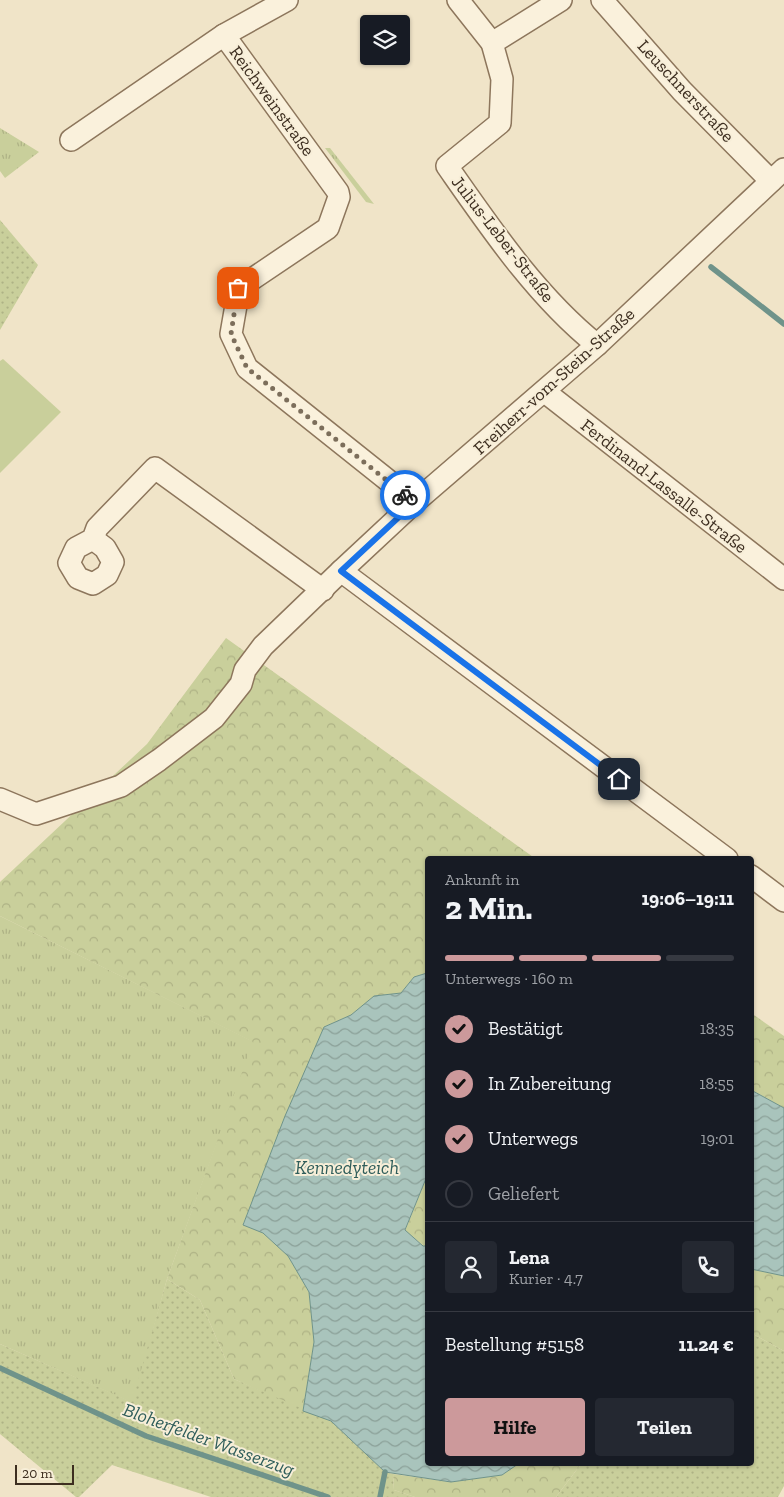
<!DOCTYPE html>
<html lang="de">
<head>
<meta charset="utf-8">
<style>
  :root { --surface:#171b24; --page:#242831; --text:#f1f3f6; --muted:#9ea1a6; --line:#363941; --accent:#cc999b }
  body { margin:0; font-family:"Zilla Slab",serif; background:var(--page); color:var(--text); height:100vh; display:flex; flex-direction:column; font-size:19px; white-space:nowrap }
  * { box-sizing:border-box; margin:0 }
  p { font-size:16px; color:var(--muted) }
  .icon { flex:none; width:28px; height:28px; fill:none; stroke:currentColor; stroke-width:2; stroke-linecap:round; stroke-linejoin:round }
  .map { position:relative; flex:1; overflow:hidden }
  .details { position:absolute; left:425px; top:856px; width:329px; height:610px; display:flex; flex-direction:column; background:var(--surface); border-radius:5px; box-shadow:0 1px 4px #0004 }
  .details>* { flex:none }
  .fabs { position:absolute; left:360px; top:15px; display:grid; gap:10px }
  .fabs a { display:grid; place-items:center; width:50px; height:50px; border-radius:5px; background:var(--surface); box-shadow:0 1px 4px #0004; font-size:25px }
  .scale { position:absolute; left:15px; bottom:12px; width:59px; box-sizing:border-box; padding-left:5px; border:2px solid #3d2e20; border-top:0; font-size:14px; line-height:18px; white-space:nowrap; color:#3d2e20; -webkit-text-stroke:4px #f7eed8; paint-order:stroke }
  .pin { position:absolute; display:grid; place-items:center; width:42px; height:42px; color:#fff; margin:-21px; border-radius:10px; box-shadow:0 2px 8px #0006 }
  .courier { position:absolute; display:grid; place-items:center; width:50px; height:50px; margin:-25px; border:4px solid #1a73e8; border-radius:50%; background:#fff; color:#222; box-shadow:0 1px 6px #0007 }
  .headline em { font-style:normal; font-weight:800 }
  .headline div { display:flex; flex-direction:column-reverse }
  .headline { display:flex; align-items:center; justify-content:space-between; height:85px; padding:0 20px }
  h1 { font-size:32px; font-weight:800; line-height:38px }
  .bar { display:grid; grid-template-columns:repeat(4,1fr); gap:8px 5px; align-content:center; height:60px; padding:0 20px }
  .bar i { height:6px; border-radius:4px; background:var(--line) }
  .bar .current { background:var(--accent) }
  .bar p { grid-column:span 4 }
  .line { display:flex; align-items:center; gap:12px; padding:0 20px; border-top:1px solid var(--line) }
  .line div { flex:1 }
  .round { display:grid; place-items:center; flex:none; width:52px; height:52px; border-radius:5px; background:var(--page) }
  ol { padding:0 20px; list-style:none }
  li { display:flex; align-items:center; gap:15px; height:55px }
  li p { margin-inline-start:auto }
  li .icon { padding:5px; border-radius:50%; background:var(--accent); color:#111; stroke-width:4 }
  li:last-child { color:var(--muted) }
  li i { width:28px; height:28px; border:2px solid var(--line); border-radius:50% }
  .button { display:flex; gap:10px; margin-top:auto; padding:10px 20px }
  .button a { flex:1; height:58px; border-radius:5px; background:var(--accent); color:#111; font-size:20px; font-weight:800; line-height:58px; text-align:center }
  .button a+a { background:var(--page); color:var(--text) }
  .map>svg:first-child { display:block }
</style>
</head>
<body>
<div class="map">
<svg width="784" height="1497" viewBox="0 0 784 1497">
  <defs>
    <pattern id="grass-tufts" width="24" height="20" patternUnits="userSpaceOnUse" patternTransform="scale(1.25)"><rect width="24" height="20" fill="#c9cf9b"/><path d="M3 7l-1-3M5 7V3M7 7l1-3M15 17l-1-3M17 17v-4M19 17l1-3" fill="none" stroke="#aeb285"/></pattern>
    <pattern id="forest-crowns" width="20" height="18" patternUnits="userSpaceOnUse" patternTransform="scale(1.25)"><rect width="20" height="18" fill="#c9cf9b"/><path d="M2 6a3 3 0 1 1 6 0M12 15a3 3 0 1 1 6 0" fill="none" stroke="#aeb285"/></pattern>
    <pattern id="park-dots" width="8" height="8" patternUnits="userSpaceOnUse" patternTransform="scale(1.25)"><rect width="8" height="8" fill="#c9cf9b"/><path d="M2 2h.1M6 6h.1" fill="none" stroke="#aeb285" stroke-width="1.8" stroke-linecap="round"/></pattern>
    <pattern id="water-waves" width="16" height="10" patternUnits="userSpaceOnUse" patternTransform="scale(1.25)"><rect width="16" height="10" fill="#a9c4bc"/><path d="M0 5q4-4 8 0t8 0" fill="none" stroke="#8ba098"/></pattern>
  </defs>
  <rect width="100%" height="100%" fill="#f0e4c8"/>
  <g fill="url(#grass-tufts)">
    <polygon points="0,128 39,152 5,178 0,171"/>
    <polygon points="325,148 330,148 374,204 366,202"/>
    <polygon points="0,916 254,1042 167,1279 133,1403 0,1344"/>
  </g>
  <g fill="url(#forest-crowns)">
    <polygon points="226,638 536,859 428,859 427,973 414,977 401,993 374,996 351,1015 324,1027 243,1224 263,1233 288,1256 309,1292 314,1342 303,1411 234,1379 200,1300 167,1279 253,1042 0,916 0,882 147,744"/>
    <polygon points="751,1013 784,1036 784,1108 751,1090"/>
    <polygon points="427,1176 427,1246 424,1246 405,1231"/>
    <polygon points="751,1269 784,1276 784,1351 751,1333"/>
    <polygon points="518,1464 581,1464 556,1497 415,1497 394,1490 393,1474 451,1482 502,1475"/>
  </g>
  <g fill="url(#park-dots)">
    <polygon points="0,220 38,265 0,330"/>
    <polygon points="167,1279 200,1300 234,1379 331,1421 385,1472 393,1474 394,1490 415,1497 211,1497 112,1465 79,1497 76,1497 0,1434 0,1344 132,1402"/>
    <polygon points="751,1333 784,1351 784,1486 778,1497 556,1497 581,1464 751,1464"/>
  </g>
  <polygon fill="#c9cf9b" points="3,359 61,412 0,473 0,361"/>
  <g fill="url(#water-waves)" stroke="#6f938a">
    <polygon points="427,973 427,1176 405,1230 423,1246 427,1246 428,1464 518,1464 502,1475 451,1482 385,1472 331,1421 303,1411 314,1342 309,1292 288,1256 263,1233 243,1225 285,1116 324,1027 351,1015 374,996 401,993 414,977"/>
    <polygon points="751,1090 784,1108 784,1276 751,1269"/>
  </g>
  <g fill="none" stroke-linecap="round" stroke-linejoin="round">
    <g stroke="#6f938a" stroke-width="5.5">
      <polyline points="711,267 784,324"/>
      <polyline points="0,1368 146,1436 328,1497"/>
      <polyline points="380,1497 385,1472"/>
    </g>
    <g stroke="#8d765c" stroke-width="24">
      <g id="street">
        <path d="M458 0 492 43 502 79 500 123 447 166C491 229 537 297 597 345"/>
        <polyline points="602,0 682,91 771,181"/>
        <polyline points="224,35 287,0"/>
        <polyline points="492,43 561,0"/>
        <polyline points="71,140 224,35 338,192 339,197 328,228 239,288 231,334 247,368 415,502"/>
        <polyline points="545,392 784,579"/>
        <polyline points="93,539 105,548 113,562 107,575 93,584 78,578 69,563 76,548 93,539 97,528 155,468 323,590"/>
        <polyline points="341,571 727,859"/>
        <polyline points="0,799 36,814 121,786 159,760 214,718 241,684 245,670 263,646 341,571 415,502 597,345 784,169"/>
        <polyline points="751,876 784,901"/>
      </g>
    </g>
    <use href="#street" stroke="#faf1dc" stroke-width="21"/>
  </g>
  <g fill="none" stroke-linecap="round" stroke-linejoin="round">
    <polyline stroke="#7c6e5b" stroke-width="5" stroke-dasharray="0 9" points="238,288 231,334 247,368 405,495"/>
    <polyline stroke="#1a73e8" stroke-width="6" points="405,495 415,502 341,571 619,779"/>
  </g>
  <g text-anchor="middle" stroke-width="4" stroke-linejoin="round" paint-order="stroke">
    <g font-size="18" fill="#3d2e20" stroke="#f7eed8">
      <text transform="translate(686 91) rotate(47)" y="6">Leuschnerstraße</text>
      <text transform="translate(272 101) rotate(54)" y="6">Reichweinstraße</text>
      <text transform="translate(503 239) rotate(52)" y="6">Julius-Leber-Straße</text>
      <text transform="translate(554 381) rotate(-42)" y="6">Freiherr-vom-Stein-Straße</text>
      <text transform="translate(664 486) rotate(38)" y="6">Ferdinand-Lassalle-Straße</text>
    </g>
    <g font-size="19" font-style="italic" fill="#2f5d5a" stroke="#f7eed8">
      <text x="347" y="1174">Kennedyteich</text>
      <text transform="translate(209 1439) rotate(20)" y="7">Bloherfelder Wasserzug</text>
    </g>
  </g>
</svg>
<div class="fabs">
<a><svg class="icon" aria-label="layers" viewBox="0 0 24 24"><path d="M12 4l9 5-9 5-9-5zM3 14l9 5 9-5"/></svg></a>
</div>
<div class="scale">20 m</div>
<div class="pin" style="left:238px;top:288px;background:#ea580c"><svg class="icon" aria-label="bag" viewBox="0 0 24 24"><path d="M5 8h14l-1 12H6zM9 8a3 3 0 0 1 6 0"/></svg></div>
<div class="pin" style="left:619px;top:779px;background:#1f2937"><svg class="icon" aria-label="home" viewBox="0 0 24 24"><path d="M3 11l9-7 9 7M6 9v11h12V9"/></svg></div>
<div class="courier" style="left:405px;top:495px"><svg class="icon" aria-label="bike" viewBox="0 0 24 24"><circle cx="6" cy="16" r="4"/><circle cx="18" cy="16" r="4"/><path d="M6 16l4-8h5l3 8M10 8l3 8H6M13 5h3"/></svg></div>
<section class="details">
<div class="headline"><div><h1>2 Min.</h1><p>Ankunft in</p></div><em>19:06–19:11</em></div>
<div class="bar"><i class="current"></i><i class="current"></i><i class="current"></i><i></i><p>Unterwegs · 160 m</p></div>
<ol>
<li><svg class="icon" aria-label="check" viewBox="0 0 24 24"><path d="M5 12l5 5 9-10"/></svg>Bestätigt<p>18:35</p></li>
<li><svg class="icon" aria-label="check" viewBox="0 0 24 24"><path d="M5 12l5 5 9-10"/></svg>In Zubereitung<p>18:55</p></li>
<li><svg class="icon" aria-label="check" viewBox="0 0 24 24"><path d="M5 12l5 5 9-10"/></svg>Unterwegs<p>19:01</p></li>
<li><i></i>Geliefert</li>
</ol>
<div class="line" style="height:90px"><a class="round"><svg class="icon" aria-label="person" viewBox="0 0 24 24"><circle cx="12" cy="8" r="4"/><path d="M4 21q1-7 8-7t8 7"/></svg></a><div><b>Lena</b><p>Kurier · 4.7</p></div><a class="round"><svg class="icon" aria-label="phone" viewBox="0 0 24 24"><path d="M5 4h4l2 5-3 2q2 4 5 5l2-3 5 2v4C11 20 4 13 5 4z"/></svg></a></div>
<div class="line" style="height:65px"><div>Bestellung #5158</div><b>11.24 €</b></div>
<div class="button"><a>Hilfe</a><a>Teilen</a></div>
</section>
</div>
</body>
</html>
